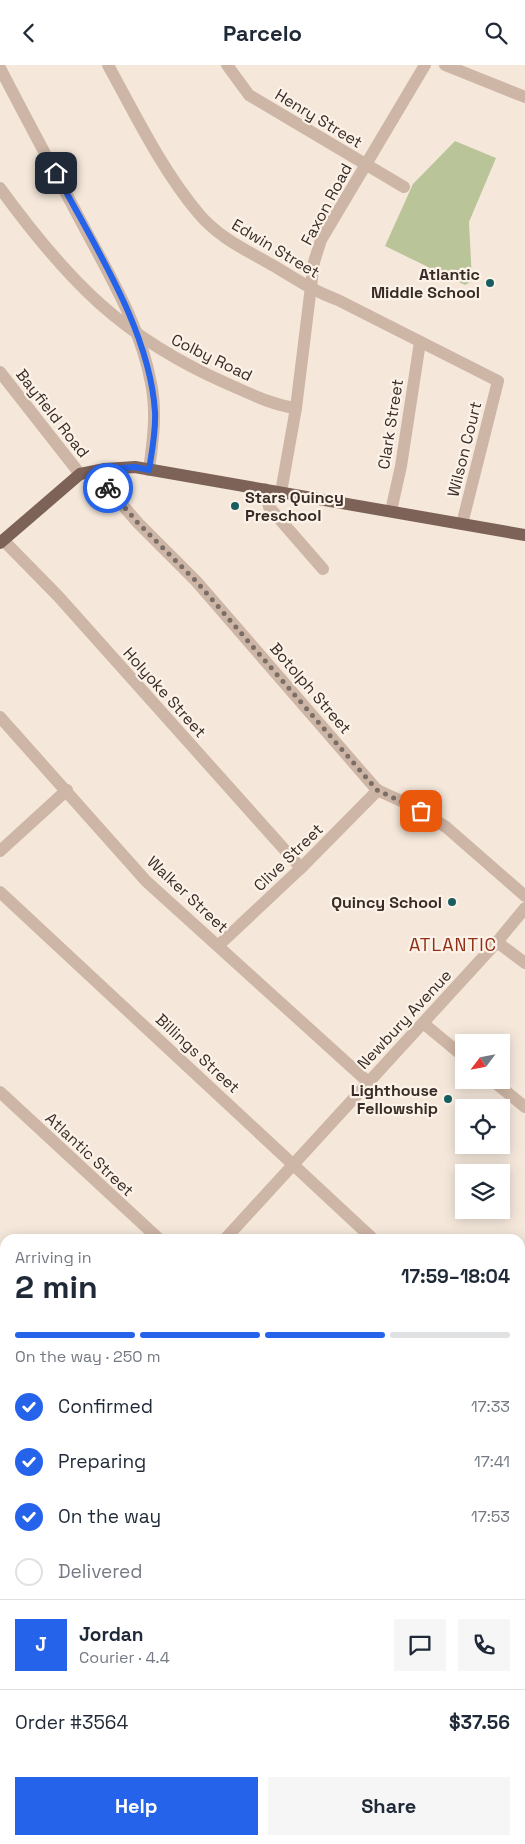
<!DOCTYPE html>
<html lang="en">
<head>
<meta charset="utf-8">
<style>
  :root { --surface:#fff; --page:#f6f6f7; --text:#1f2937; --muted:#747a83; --line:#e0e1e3; --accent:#2563eb }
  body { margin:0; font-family:"Space Grotesk",sans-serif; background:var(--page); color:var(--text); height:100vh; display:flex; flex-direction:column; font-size:19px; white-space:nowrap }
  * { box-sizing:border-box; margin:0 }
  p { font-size:16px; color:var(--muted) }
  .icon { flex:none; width:28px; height:28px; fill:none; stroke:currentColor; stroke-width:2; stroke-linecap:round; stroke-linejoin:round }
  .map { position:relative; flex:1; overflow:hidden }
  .sheet { position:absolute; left:0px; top:1169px; width:525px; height:611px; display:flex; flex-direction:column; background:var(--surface); border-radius:15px 15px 0 0; box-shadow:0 2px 12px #0003 }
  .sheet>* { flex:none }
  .needle { width:32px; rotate:238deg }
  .tools { position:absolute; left:455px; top:969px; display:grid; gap:10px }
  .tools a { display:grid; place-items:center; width:55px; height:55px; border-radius:0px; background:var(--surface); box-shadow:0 2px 12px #0003; font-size:25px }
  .pin { position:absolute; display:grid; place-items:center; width:42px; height:42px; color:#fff; margin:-21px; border-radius:10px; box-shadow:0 2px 8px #0006 }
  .courier { position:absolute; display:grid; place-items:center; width:50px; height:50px; margin:-25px; border:4px solid #2563eb; border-radius:50%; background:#fff; color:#222; box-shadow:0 1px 6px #0007 }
  .head em { font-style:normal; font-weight:700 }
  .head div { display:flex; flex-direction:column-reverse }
  .head { display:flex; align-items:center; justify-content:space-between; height:85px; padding:0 15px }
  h1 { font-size:32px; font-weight:700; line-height:38px }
  .bar { display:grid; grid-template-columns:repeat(4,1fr); gap:8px 5px; align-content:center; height:60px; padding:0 15px }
  .bar i { height:6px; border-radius:4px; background:var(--line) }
  .bar .selected { background:var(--accent) }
  .bar p { grid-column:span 4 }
  .line { display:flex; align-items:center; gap:12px; padding:0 15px; border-top:1px solid var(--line) }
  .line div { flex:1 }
  .round { display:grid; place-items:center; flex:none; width:52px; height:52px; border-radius:0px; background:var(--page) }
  ol { padding:0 15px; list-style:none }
  li { display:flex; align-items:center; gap:15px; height:55px }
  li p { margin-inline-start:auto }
  li .icon { padding:5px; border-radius:50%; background:var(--accent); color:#fff; stroke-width:4 }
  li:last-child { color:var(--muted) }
  li i { width:28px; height:28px; border:2px solid var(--line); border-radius:50% }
  .primary-button { display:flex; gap:10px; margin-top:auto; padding:10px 15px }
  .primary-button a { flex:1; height:58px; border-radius:0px; background:var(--accent); color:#fff; font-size:20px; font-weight:700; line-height:58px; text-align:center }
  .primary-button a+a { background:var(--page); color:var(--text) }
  header { display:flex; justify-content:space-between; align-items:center; height:65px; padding:0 15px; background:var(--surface); font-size:22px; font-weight:700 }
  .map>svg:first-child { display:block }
</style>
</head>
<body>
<header><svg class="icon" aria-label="back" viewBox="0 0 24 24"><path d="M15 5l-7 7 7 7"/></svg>Parcelo<svg class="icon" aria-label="search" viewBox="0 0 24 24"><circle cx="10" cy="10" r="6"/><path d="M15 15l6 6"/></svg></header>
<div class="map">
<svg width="525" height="1779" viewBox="0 0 525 1779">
  <rect width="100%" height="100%" fill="#f5e8db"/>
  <g fill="#b9c599">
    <polygon points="455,76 496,93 469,157 472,216 465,220 385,181 413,119"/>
    <polygon points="144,1775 339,1775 354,1779 122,1779"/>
  </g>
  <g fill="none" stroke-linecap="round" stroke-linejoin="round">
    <g stroke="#ceb6a6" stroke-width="12">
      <path d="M108 0C136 51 162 105 199 149 219 173 248 186 274 201 295 214 314 226 338 235L498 316 462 459"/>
      <polyline points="227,0 249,30 404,122"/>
      <polyline points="445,0 525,32"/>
      <path d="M0 3C28 57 57 111 85 164 111 213 141 263 151 318 157 347 153 375 149 405"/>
      <path d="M0 123C67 215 122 273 228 319 251 329 272 340 296 343"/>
      <polyline points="0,307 80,409"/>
      <polyline points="105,404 106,421 138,458 196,516 377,725 408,739 446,762 525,831"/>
      <polyline points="265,424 269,442 323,504"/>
      <polyline points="281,427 296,343 314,197 321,175 425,0"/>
      <polyline points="391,446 401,401 420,277"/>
      <polyline points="3,475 58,531 301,803"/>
      <polyline points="0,652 146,816 368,1017"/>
      <polyline points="0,786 67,725"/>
      <polyline points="0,827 373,1174"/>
      <polyline points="497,877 525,898"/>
      <polyline points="219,880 301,803 378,725"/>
      <polyline points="423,958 464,992"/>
      <polyline points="492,1015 525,1042"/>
      <polyline points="0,1027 159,1174"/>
      <polyline points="225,1174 497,877 525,843"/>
      <polyline points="0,1208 5,1213"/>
      <polyline points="520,1330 525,1324"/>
      <polyline points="520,1510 525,1515"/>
      <polyline points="383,1775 395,1779"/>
      <polyline points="43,1779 69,1775"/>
    </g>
    <g stroke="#7d6257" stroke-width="12">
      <polyline points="0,478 80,409 105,404 135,402 525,470"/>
      <polyline points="0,1432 5,1433"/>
      <polyline points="0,1459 5,1460"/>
      <polyline points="520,1601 525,1598"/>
      <polyline points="520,1626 525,1628"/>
    </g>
  </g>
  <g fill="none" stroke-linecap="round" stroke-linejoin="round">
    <polyline stroke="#7b6e66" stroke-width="5" stroke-dasharray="0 9" points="108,423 138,458 196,516 377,725 421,746"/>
    <path stroke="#2563eb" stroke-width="6" d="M56 108C93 179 150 265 155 347 156 366 152 386 149 405L135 402 105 404 108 423"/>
  </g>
  <g fill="#185e60" stroke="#fcf2e8" stroke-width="2">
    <circle cx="490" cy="218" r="5"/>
    <circle cx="235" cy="441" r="5"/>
    <circle cx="452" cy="837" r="5"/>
    <circle cx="448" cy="1034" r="5"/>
  </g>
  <g text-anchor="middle" stroke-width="4.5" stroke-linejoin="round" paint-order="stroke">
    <g font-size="16" fill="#392c27" stroke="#fcf2e8">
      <text transform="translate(319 53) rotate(31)" y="6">Henry Street</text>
      <text transform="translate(326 139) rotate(-62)" y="6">Faxon Road</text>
      <text transform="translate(276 183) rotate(31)" y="6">Edwin Street</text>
      <text transform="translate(212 292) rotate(26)" y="6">Colby Road</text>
      <text transform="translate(53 348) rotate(52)" y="6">Bayfield Road</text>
      <text transform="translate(390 359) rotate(-81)" y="6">Clark Street</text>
      <text transform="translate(464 384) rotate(-76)" y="6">Wilson Court</text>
      <text transform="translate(311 623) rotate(49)" y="6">Botolph Street</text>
      <text transform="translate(165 627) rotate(48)" y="6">Holyoke Street</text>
      <text transform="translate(288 792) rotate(-44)" y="6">Clive Street</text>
      <text transform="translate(188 829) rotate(43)" y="6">Walker Street</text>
      <text transform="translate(404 954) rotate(-47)" y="6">Newbury Avenue</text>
      <text transform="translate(198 988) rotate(43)" y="6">Billings Street</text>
      <text transform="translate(90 1089) rotate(43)" y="6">Atlantic Street</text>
    </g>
    <g font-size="16" font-weight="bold" fill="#392c27" stroke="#fcf2e8" text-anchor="end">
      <text x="480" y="215">Atlantic<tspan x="480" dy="18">Middle School</tspan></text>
      <text x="245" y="438" text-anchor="start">Stars Quincy<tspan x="245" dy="18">Preschool</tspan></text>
      <text x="442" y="843">Quincy School</text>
      <text x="438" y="1031">Lighthouse<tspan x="438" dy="18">Fellowship</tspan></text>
    </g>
    <g font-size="18" letter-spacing="1" fill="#912f17" stroke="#fcf2e8">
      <text x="453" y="886">ATLANTIC</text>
    </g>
  </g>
</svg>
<div class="tools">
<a><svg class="needle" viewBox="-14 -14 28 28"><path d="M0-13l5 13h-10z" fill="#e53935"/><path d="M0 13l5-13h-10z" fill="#747a83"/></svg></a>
<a><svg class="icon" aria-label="locate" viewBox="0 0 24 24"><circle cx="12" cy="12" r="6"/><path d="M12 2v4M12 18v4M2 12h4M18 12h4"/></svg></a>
<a><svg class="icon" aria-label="layers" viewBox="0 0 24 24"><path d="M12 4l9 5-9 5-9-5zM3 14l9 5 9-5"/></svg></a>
</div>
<div class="pin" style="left:421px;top:746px;background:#ea580c"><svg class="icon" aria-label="bag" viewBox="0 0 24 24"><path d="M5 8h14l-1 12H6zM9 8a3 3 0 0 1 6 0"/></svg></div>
<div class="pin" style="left:56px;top:108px;background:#1f2937"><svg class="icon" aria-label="home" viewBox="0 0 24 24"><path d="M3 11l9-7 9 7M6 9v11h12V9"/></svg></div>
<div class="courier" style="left:108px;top:423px"><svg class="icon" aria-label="bike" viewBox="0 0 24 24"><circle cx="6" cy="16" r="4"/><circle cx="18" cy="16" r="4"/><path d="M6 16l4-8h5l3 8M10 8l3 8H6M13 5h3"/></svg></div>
<section class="sheet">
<div class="head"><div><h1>2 min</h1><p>Arriving in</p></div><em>17:59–18:04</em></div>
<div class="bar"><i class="selected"></i><i class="selected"></i><i class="selected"></i><i></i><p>On the way · 250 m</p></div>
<ol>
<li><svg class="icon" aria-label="check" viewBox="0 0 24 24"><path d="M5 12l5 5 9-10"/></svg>Confirmed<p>17:33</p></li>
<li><svg class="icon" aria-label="check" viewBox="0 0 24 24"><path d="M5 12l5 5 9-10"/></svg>Preparing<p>17:41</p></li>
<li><svg class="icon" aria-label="check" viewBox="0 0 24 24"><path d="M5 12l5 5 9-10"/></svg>On the way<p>17:53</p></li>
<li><i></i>Delivered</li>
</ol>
<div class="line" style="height:90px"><b class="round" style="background:var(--accent);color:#fff">J</b><div><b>Jordan</b><p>Courier · 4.4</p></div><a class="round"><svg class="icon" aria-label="chat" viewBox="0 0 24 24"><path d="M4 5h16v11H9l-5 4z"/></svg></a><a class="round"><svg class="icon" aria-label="phone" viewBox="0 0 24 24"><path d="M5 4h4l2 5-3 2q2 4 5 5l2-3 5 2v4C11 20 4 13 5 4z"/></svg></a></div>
<div class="line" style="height:65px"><div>Order #3564</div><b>$37.56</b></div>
<div class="primary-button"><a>Help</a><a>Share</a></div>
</section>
</div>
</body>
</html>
